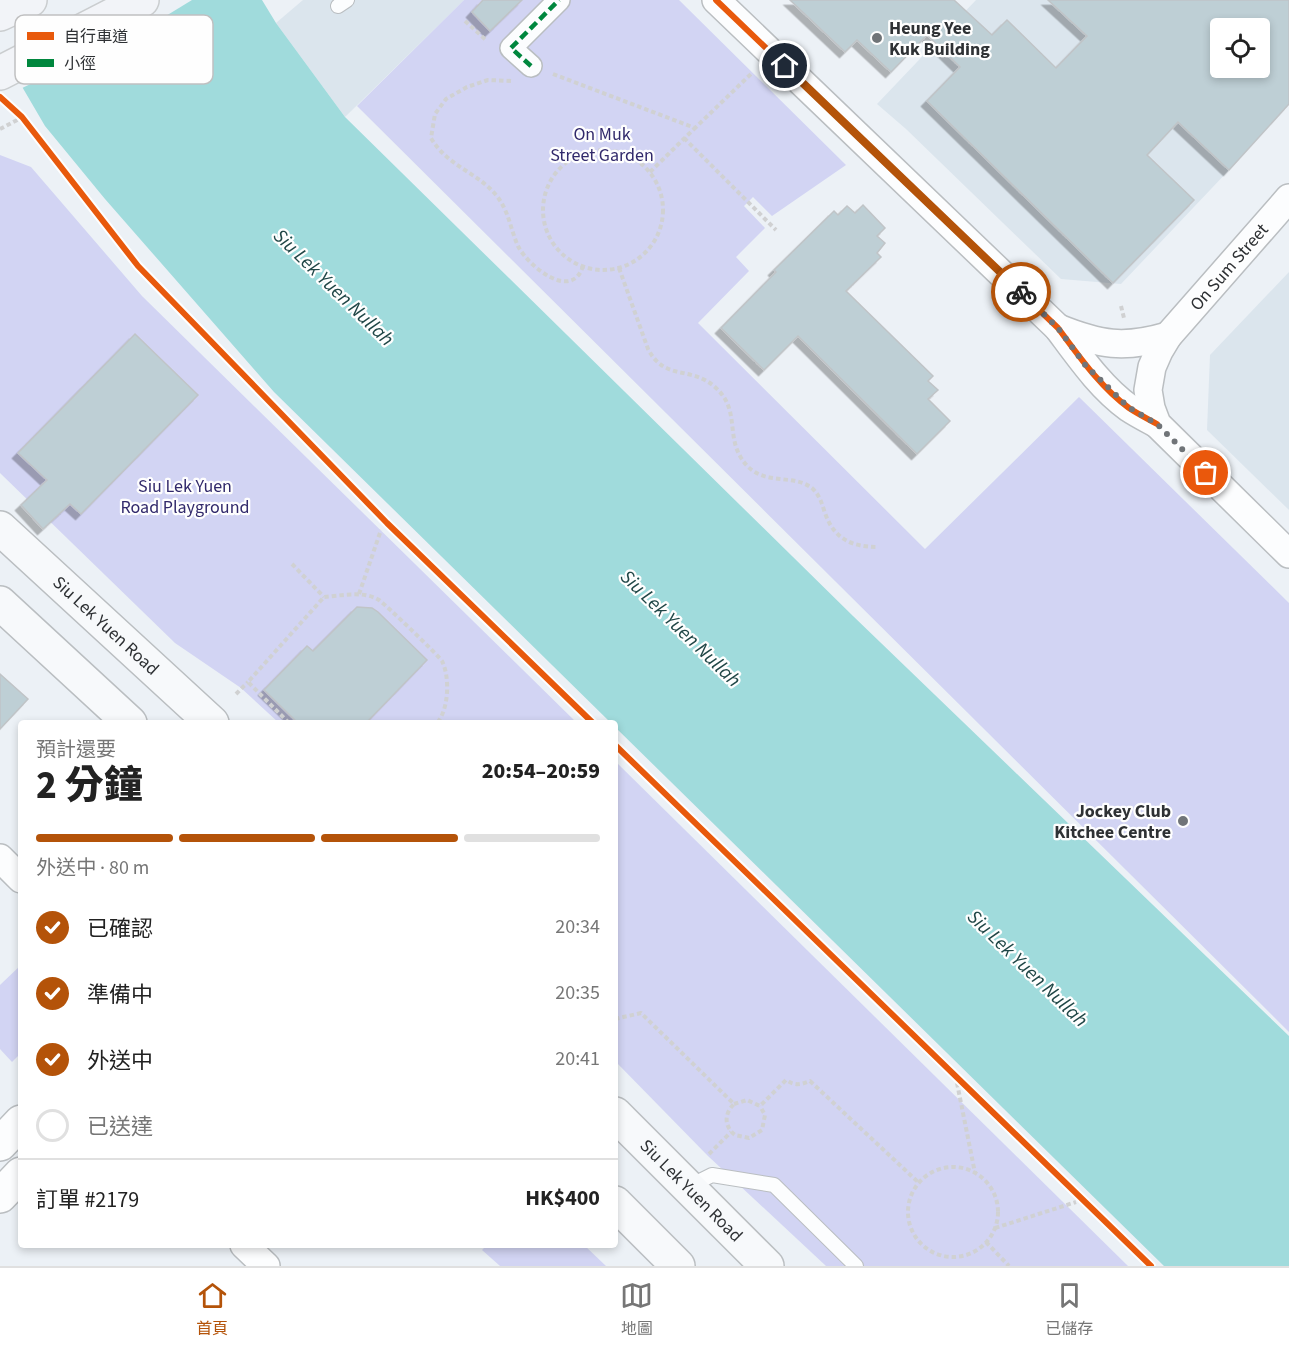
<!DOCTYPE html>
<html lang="zh-TW">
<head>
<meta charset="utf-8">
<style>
  :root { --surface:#fff; --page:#f2f2f2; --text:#222; --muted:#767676; --line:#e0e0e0; --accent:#b45309 }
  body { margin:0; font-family:"Source Sans 3","Noto Sans TC",sans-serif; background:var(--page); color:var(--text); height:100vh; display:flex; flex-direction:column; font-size:22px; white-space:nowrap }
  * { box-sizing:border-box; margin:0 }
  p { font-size:20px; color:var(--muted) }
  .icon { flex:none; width:33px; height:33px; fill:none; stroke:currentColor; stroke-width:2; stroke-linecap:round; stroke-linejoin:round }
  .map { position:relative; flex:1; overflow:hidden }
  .panel { position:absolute; left:18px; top:720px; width:600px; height:528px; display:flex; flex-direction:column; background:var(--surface); border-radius:6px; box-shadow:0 3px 9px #0003 }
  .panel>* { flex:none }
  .fabs { position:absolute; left:1210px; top:18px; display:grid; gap:12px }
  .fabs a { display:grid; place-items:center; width:60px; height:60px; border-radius:6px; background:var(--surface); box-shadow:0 3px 9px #0003; font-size:30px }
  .pin { position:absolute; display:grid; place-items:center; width:51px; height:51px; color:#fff; margin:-26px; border:3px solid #fff; border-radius:50%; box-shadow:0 2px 6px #0007 }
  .courier { position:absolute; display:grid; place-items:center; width:60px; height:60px; margin:-30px; border:4px solid #b45309; border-radius:50%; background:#fff; color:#222; box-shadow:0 2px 8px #0007 }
  .summary em { font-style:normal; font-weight:800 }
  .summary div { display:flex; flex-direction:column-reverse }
  .summary { display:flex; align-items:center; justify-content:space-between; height:102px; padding:0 18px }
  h1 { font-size:39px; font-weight:800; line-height:45px }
  .bar { display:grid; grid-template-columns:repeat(4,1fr); gap:9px 6px; align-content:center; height:72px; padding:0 18px }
  .bar i { height:8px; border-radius:4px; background:var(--line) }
  .bar .current { background:var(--accent) }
  .bar p { grid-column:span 4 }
  .line { display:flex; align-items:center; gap:15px; padding:0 18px; border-top:2px solid var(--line) }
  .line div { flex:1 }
  ol { padding:0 18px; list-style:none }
  li { display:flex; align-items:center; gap:18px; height:66px }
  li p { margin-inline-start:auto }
  li .icon { padding:6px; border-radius:50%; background:var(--accent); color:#fff; stroke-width:4 }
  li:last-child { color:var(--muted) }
  li i { width:33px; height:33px; border:3px solid var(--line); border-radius:50% }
  .tabs { display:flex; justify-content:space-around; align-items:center; height:84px; border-top:2px solid var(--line); background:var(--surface); font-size:16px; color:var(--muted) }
  .tabs a { display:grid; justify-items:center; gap:3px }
  .tabs .current { color:var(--accent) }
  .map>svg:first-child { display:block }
</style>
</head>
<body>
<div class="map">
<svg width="1289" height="1266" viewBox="0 0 1289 1266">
  <defs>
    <filter id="shadow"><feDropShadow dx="-5.5" dy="5.5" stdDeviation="0" flood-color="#0004"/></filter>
  </defs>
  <rect width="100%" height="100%" fill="#ecf1f6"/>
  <g fill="#dbe5ed">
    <polygon points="303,0 464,0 345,117 276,23"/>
    <polygon points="976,0 1048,0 1229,170 1121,284 1061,279 906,129 877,104"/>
    <polygon points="1289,272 1289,510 1207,430 1210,355"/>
  </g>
  <g fill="#d2d4f3">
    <polygon points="464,0 679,0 846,165 772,216 753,197 744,206 765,228 736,257 749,271 698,323 925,549 1079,397 1289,603 1289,1032 357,106"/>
    <polygon points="0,155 31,167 142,296 577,723 279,723 241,688 175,643 0,473"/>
    <polygon points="615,761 1128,1266 826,1266 708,1156 615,1061"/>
    <polygon points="21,965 21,1053 12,1062 0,1049 0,985"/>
    <polygon points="487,1245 584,1245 606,1266 500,1266 482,1250"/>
  </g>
  <polygon fill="#a0dbdc" points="0,0 262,0 276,23 345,117 853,616 1289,1036 1289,1266 1164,1266 615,727 615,723 611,723 274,392 105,199 45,126 0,49"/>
  <polygon fill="#ecf1f6" points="0,0 192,0 138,33 20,89 0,55"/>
  <g fill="#becfd5" stroke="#c0c4c7" stroke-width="1.5" fill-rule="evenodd" filter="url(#shadow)">
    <polygon points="483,0 522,0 490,31 472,12"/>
    <path d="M790 0H954L992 35 1007 20 1056 68 1087 36 1048 0H1289V104L1229 170 1178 122 1147 155 1194 200 1113 283 927 101 960 67 927 35 891 72 857 40 845 52ZM1221 28H1260V68H1221Z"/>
    <polygon points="863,205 885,228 877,236 885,243 877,253 881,257 846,291 933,376 928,381 938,390 928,399 950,421 917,454 798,336 764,370 721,328 776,272 774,270 834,211 838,215 847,206 855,213"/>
    <polygon points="135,334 198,395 81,514 70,504 43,529 21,505 47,480 18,453"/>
    <polygon points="357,607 372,608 378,612 427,660 366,723 298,723 264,690 307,646 313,651"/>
    <polygon points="0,674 28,699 0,729"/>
  </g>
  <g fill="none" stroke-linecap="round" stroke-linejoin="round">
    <g stroke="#babec1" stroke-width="16">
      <g id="service">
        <polyline points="338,6 347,0"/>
        <polyline points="688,1187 712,1175 774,1185 856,1266"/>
      </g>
    </g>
    <g stroke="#babec1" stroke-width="24">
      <polyline id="pedestrian" points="531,66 511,48 559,0"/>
    </g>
    <g stroke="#babec1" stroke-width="30">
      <g id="minor">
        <path d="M716 0 1058 328C1079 356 1100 387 1129 408 1138 414 1148 419 1157 424"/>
        <polyline points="1289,198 1168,336 1159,351 1152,367 1148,390 1151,408 1157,424 1289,554"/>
        <path d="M1058 328C1100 345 1124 349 1168 336"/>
        <polyline points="0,858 21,879"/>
        <polyline points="244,1245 266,1266"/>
      </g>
    </g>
    <g stroke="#babec1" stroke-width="36">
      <g id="tertiary">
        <polyline points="0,1144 21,1122"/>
        <polyline points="0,1196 21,1174"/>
      </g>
    </g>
    <g stroke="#babec1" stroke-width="36">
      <g id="secondary">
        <path id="s1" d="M0 528 212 723"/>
        <polyline points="0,603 130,723"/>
        <path id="s2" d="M615 1114 767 1266"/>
        <polyline points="615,1203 678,1266"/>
      </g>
    </g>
    <g stroke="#cacdcf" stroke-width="36">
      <g id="primary">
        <polyline points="0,14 30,0"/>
        <polyline points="0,73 142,0"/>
      </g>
    </g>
    <g stroke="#d0d1d2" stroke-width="4" stroke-dasharray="4.5 3" stroke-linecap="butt">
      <polyline points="465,21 487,41"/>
      <polyline points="553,74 695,128 753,72"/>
      <path d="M511 81 488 80 467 87 446 99 435 114 431 138C447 166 477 172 496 195 509 211 510 228 518 246 528 266 572 302 583 266"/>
      <polyline points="0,129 19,119"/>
      <polyline points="684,138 776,230"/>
      <circle cx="603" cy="210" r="60"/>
      <polyline points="650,172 695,128"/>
      <path d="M619 268 648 349C665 382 692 365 716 388 739 409 727 433 740 456 759 490 792 471 813 489 820 496 822 504 825 513 834 539 852 547 878 547"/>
      <polyline points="1121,306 1124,318"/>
      <polyline points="292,564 324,597"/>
      <polyline points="359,594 381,530"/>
      <polyline points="236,694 248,682"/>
      <path d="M289 723 248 682 324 597C340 596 363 590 379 600 385 604 439 656 442 661 450 677 449 709 437 723"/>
      <path d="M615 1019 641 1013 734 1104C724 1114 724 1126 735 1135L749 1138 762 1130 765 1115 760 1106"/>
      <polyline points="957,1083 975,1173"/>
      <path d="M734 1104 747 1100 760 1106 786 1080C795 1086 800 1085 810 1081L919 1183"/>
      <polyline points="709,1154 731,1132"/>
      <circle cx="953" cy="1212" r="45"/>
      <polyline points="995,1228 1076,1202"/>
      <polyline points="986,1242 1009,1266"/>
    </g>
    <use href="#service" stroke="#fcfdfe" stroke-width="14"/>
    <use href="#pedestrian" stroke="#fcfdfe" stroke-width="21"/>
    <use href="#minor" stroke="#fcfdfe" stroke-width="27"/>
    <use href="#tertiary" stroke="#fcfdfe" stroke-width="33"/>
    <use href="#secondary" stroke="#f7f9fb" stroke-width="33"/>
    <use href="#primary" stroke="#f2f4f8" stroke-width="33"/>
    <polyline stroke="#00873e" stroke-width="4.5" stroke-dasharray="9 4.5" stroke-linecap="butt" points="531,66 511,48 559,0"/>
    <g stroke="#fefefe" stroke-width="10">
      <g id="cycleway">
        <path d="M716 0 1058 328C1079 356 1100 387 1129 408 1138 414 1148 419 1157 424"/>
        <polyline points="0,97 22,117 138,266 387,523 593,723"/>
        <polyline points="615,745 1151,1266"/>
      </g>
    </g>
    <use href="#cycleway" stroke="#e8590c" stroke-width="6"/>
  </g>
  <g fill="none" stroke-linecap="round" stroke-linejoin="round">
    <polyline stroke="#707478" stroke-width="6" stroke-dasharray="0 10.8" points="1021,292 1058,328 1086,366 1112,391 1128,407 1157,424 1206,473"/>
    <polyline stroke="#b45309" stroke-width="8" points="785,66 1021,292"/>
  </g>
  <g fill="#707478" stroke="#fefefe" stroke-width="2">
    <circle cx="877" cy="38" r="6"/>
    <circle cx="1183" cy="821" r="6"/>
  </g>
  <g text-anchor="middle" stroke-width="4.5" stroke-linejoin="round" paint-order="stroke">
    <g font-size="18" font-weight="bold" fill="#2e3134" stroke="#fefefe" text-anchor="start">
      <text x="889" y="34">Heung Yee<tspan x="889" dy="21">Kuk Building</tspan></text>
      <text x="1171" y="817" text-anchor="end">Jockey Club<tspan x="1171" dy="21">Kitchee Centre</tspan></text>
    </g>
    <g font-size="18" fill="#31296b" stroke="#fefefe">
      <text x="602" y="140">On Muk<tspan x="602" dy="21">Street Garden</tspan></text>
      <text x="185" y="492">Siu Lek Yuen<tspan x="185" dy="21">Road Playground</tspan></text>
    </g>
    <g font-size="18" fill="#2e3134" stroke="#fefefe">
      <text transform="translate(1229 267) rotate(-49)" y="6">On Sum Street</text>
      <text dy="6" stroke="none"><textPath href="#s1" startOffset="144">Siu Lek Yuen Road</textPath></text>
      <text dy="6" stroke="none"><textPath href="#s2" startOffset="108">Siu Lek Yuen Road</textPath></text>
    </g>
    <g font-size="20" font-style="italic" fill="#204747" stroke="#fefefe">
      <text transform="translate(334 287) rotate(44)" y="7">Siu Lek Yuen Nullah</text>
      <text transform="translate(681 628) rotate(44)" y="7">Siu Lek Yuen Nullah</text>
      <text transform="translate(1028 968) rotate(44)" y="7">Siu Lek Yuen Nullah</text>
    </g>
  </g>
  <rect x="15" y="15" width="198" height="69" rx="9" fill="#fefefe" stroke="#c0c0c1" stroke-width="1.5"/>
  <rect x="27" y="32" width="27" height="8" fill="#e8590c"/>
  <rect x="27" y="59" width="27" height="8" fill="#00873e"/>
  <g font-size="16" fill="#2e3134">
    <text x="64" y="42">自行車道</text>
    <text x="64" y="69">小徑</text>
  </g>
</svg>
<div class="fabs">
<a><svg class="icon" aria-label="locate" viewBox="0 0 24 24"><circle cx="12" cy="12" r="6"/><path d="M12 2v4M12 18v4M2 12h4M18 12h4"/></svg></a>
</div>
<div class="pin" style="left:1206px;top:473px;background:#ea580c"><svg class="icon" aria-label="bag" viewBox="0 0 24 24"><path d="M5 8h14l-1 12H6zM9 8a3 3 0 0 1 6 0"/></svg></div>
<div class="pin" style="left:785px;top:66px;background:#1f2937"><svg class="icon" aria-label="home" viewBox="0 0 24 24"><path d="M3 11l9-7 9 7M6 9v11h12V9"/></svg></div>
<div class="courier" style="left:1021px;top:292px"><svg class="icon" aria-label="bike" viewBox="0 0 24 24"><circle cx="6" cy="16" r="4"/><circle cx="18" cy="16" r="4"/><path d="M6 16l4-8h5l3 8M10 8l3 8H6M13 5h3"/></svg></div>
<section class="panel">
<div class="summary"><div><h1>2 分鐘</h1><p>預計還要</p></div><em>20:54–20:59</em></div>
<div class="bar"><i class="current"></i><i class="current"></i><i class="current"></i><i></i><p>外送中 · 80 m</p></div>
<ol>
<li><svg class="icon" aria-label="check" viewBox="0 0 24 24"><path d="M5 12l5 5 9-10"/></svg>已確認<p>20:34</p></li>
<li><svg class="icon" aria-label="check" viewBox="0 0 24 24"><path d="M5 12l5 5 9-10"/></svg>準備中<p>20:35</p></li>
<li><svg class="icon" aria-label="check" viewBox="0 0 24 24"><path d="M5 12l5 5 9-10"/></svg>外送中<p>20:41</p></li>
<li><i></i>已送達</li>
</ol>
<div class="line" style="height:78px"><div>訂單 #2179</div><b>HK$400</b></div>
</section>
</div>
<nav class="tabs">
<a class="current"><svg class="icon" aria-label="home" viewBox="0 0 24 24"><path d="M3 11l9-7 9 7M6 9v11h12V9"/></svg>首頁</a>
<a><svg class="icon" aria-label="map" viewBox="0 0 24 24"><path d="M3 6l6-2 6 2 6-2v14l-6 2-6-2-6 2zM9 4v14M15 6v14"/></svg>地圖</a>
<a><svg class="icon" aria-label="saved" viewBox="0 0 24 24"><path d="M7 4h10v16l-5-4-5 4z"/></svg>已儲存</a>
</nav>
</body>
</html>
